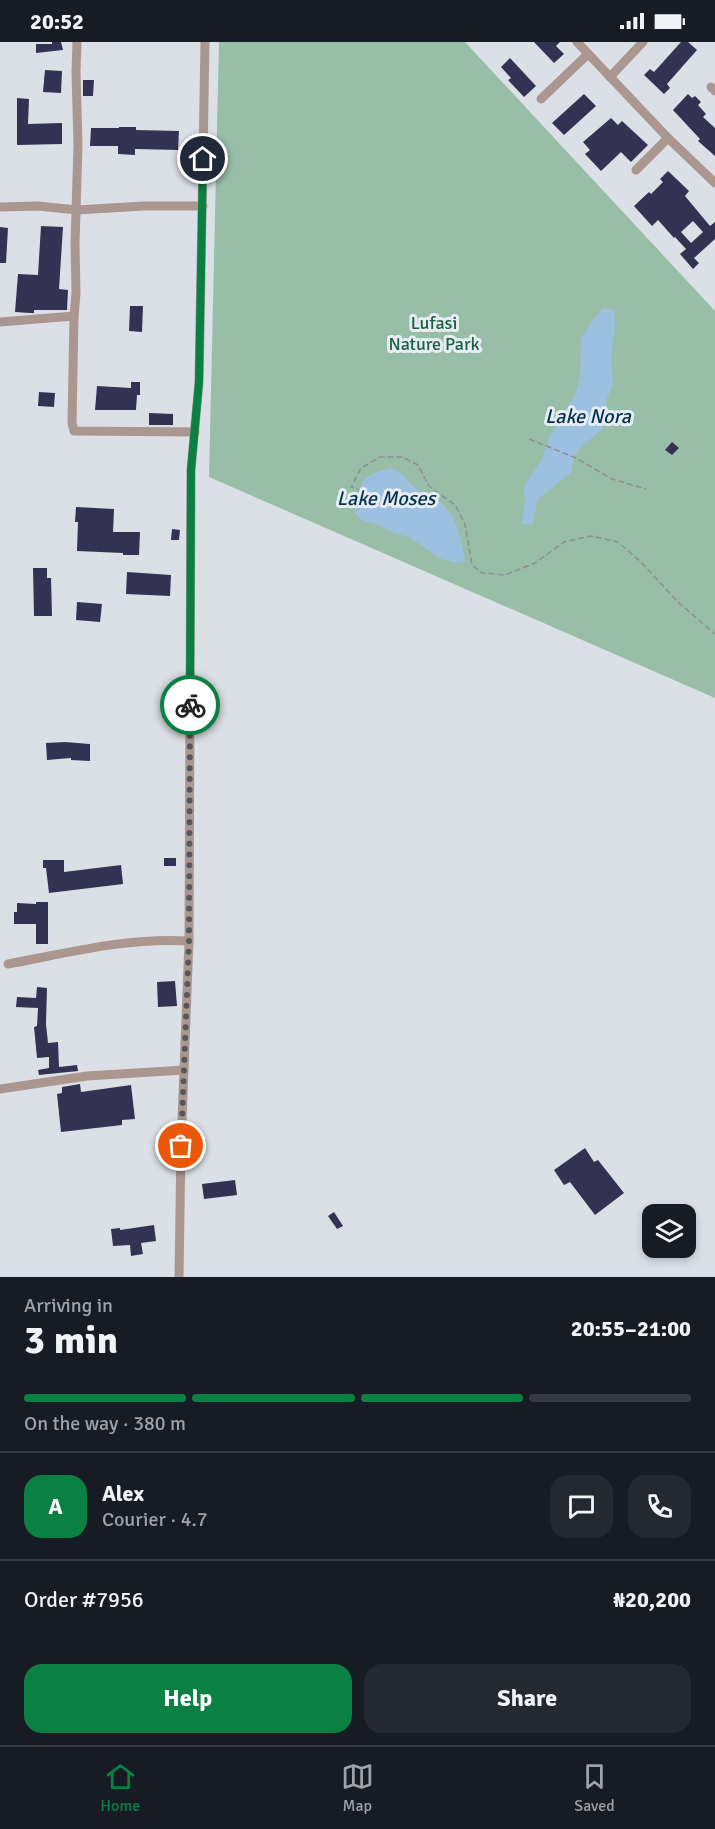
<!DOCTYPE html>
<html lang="en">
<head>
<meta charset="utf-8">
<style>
  :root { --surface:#171b24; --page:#242831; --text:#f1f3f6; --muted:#9ea1a6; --line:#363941; --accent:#0b8043 }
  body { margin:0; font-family:Signika,sans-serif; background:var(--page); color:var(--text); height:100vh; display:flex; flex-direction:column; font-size:22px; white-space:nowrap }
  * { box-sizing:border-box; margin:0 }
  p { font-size:20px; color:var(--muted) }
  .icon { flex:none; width:33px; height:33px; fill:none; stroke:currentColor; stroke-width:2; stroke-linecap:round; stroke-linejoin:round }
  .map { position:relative; height:1235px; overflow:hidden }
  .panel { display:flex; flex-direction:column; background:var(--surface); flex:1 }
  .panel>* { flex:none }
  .fabs { position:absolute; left:642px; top:1162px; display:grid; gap:12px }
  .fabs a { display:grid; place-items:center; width:54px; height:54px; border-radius:12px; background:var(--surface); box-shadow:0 3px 9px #0003; font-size:30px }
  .pin { position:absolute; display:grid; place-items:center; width:51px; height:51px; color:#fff; margin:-26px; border:3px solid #fff; border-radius:50%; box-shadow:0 2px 6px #0007 }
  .courier { position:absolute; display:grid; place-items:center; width:60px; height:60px; margin:-30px; border:4px solid #0b8043; border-radius:50%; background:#fff; color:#222; box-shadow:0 2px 8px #0007 }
  .head em { font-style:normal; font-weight:700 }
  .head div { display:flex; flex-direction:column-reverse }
  .head { display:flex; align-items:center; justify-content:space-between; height:102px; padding:0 24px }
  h1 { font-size:39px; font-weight:700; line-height:45px }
  .bar { display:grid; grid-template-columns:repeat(4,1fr); gap:9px 6px; align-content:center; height:72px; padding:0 24px }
  .bar i { height:8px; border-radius:4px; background:var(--line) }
  .bar .current { background:var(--accent) }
  .bar p { grid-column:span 4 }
  .line { display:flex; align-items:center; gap:15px; padding:0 24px; border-top:2px solid var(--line) }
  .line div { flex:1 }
  .round { display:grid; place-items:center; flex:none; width:63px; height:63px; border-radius:18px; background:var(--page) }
  .cta { display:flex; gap:12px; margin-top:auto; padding:12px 24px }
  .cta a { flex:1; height:69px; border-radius:18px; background:var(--accent); color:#fff; font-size:24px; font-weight:700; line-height:69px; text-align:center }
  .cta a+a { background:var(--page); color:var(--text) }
  .status { display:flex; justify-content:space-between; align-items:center; height:42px; padding:0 30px; background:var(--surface); direction:ltr }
  .status svg { height:16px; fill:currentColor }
  .tab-bar { display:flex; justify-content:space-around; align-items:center; height:84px; border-top:2px solid var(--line); background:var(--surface); font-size:16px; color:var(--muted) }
  .tab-bar a { display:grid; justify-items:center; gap:3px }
  .tab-bar .current { color:var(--accent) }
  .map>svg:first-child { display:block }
</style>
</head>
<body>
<div class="status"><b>20:52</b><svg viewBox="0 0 49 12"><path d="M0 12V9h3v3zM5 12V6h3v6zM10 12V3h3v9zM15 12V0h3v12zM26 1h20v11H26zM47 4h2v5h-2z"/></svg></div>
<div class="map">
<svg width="715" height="1235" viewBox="0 0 715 1235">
  <rect width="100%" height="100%" fill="#dbe0e6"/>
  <polygon fill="#98bea7" points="219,0 465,0 715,269 715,656 209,435"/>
  <g fill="#9cc1e0">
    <path d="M603 266 614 268 615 282 611 317 613 342 606 359 610 377C597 399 571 401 572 430L538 457 532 483 521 482 525 461 524 444 542 417 550 394 575 353 580 335 581 297 593 278Z"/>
    <path d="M391 426C405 433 402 434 412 443 420 451 432 453 440 460 458 474 461 499 465 519L458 521 441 517 409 495 393 491 379 483 362 478 355 471C360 440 359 434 391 426Z"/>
  </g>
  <g fill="#343153" fill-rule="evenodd">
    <polygon points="52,0 61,0 63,8 36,11 36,2 52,2"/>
    <polygon points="534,0 560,0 556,4 564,12 554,21"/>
    <polygon points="681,0 688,0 697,8 667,42 670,46 664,52 644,33 650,27 654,30"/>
    <polygon points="510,16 536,44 524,55 508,38 511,36 501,25"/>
    <polygon points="45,28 62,29 61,51 43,50"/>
    <polygon points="83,38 94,38 93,54 83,54"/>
    <polygon points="584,52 596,64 564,93 552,81"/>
    <polygon points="688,52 692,56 695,54 701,60 698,63 706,72 703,75 715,86 715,114 698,99 700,97 673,68"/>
    <polygon points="17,56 29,57 28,82 62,81 62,102 17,103"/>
    <polygon points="611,76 618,83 622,79 648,103 631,120 621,110 601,129 585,112 590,108 583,100"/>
    <polygon points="119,85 136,85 136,88 179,89 178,108 135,107 135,113 118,112 118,104 90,104 91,86 119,86"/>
    <path d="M668 129 689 149 685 154 710 184 715 180V197L694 216 699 221 693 227 680 212 686 207 675 195 674 196 658 178 652 184 634 164 649 150 651 152 663 140 660 137ZM693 179 703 190 691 201 681 190Z"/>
    <polygon points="41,184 63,185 59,247 68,248 67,268 34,268 34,271 30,271 15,270 18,232 38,233"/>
    <polygon points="0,185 8,186 6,221 0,221"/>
    <polygon points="130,264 143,264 142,290 129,289"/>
    <polygon points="131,340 140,340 140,353 137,353 136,368 95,368 97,344 131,346"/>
    <polygon points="39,350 55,351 54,365 38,364"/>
    <polygon points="149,371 173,372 173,383 149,383"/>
    <polygon points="672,400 679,406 672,413 665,408"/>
    <polygon points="76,465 114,467 113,490 140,490 139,513 123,513 123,511 77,509 78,480 75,480"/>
    <polygon points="172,487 180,488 179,498 171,498"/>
    <polygon points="33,526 47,526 47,536 51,536 52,574 34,574"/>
    <polygon points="127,530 171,533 170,554 126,552"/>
    <polygon points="77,560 102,562 100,580 76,578"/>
    <polygon points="65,700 90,702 90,719 71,718 71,716 47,718 46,701"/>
    <rect x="164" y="816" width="12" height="8"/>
    <polygon points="43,818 64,818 64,830 121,823 123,842 49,851 46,826 43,826"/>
    <polygon points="36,860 48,860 48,902 36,902 36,882 14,882 14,870 17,870 17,861 36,862"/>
    <polygon points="175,939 177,964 158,965 157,940"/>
    <polygon points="37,945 47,946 46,982 48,1001 58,1000 59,1025 77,1023 78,1029 39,1033 38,1028 49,1026 49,1015 37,1016 34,985 37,984 38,966 16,965 17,955 36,956"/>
    <polygon points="80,1042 81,1050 131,1043 135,1077 122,1078 122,1083 61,1090 57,1052 62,1051 62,1045"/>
    <polygon points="585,1106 594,1120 598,1118 624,1151 595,1173 570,1140 564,1143 554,1128"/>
    <polygon points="235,1138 237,1153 204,1157 202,1142"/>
    <polygon points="334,1170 343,1184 337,1187 328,1174"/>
    <polygon points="154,1183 156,1199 141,1201 143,1212 131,1214 130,1203 113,1204 111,1187 120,1186 120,1188"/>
  </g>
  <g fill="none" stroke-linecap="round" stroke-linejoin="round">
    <g stroke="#8d9195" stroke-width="1.5" stroke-dasharray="6 3" stroke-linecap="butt">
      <polyline points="529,397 576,416 612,437 646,447"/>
      <polyline points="371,452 351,445 361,426 380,415 402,415 418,423 429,444 455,463 465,482 472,523 482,531 505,533 535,521 564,500 591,494 618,500 641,520 678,560 715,592"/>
    </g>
    <g stroke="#ab978f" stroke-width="9">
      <polyline points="577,0 668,96 715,141"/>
      <polyline points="610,35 643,0"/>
      <polyline points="711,45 715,49"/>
      <polyline points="541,57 588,12"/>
      <polyline points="636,128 668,96"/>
      <polyline points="0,165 38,164 77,168 144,164 203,164"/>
      <polyline points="74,274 72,381 74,389 195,390"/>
      <polyline points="0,280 74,274 76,251 75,202 78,103 76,30 77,0"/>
      <path d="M8 922C67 911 128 895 189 899"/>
      <polyline points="0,1047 87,1034 184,1028"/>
      <polyline points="179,1235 181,1104 189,899 191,428 199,340 205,0"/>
    </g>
  </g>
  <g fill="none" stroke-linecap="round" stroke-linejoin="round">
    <polyline stroke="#55585c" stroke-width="6" stroke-dasharray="0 10.8" points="181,1104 189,899 190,663"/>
    <polyline stroke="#0b8043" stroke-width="8" points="190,663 191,428 199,340 203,117"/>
  </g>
  <g text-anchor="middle" stroke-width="6" stroke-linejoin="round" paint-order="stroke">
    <g font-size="18" fill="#196140" stroke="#e8edf3">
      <text x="434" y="287">Lufasi<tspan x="434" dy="21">Nature Park</tspan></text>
    </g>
    <g font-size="20" font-style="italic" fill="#033250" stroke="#e8edf3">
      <text x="588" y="381">Lake Nora</text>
      <text x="386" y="463">Lake Moses</text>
    </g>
  </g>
</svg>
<div class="fabs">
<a><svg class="icon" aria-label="layers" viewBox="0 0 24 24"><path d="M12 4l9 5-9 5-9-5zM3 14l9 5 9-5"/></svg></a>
</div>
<div class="pin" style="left:181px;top:1104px;background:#ea580c"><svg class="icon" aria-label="bag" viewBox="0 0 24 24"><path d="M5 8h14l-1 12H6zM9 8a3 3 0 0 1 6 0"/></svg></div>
<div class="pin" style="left:203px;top:117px;background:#1f2937"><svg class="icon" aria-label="home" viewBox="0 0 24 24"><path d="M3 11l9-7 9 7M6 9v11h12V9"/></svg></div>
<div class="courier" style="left:190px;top:663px"><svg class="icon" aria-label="bike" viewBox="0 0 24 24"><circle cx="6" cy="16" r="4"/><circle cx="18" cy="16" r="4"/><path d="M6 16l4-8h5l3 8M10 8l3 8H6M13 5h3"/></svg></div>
</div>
<section class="panel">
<div class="head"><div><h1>3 min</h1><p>Arriving in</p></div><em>20:55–21:00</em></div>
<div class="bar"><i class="current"></i><i class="current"></i><i class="current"></i><i></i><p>On the way · 380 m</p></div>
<div class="line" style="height:108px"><b class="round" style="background:var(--accent);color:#fff">A</b><div><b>Alex</b><p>Courier · 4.7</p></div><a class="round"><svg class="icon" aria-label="chat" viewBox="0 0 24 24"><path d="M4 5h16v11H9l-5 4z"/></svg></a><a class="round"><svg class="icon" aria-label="phone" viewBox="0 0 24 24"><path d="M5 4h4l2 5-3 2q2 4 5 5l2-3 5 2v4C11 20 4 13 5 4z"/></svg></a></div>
<div class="line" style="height:78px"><div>Order #7956</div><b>₦20,200</b></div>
<div class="cta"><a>Help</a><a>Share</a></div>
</section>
<nav class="tab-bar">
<a class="current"><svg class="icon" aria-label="home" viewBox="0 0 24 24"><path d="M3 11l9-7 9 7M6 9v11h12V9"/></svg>Home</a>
<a><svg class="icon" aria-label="map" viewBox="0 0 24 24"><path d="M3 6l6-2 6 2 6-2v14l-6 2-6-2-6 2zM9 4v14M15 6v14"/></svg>Map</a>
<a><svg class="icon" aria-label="saved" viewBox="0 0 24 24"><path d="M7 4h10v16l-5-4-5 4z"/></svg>Saved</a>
</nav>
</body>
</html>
